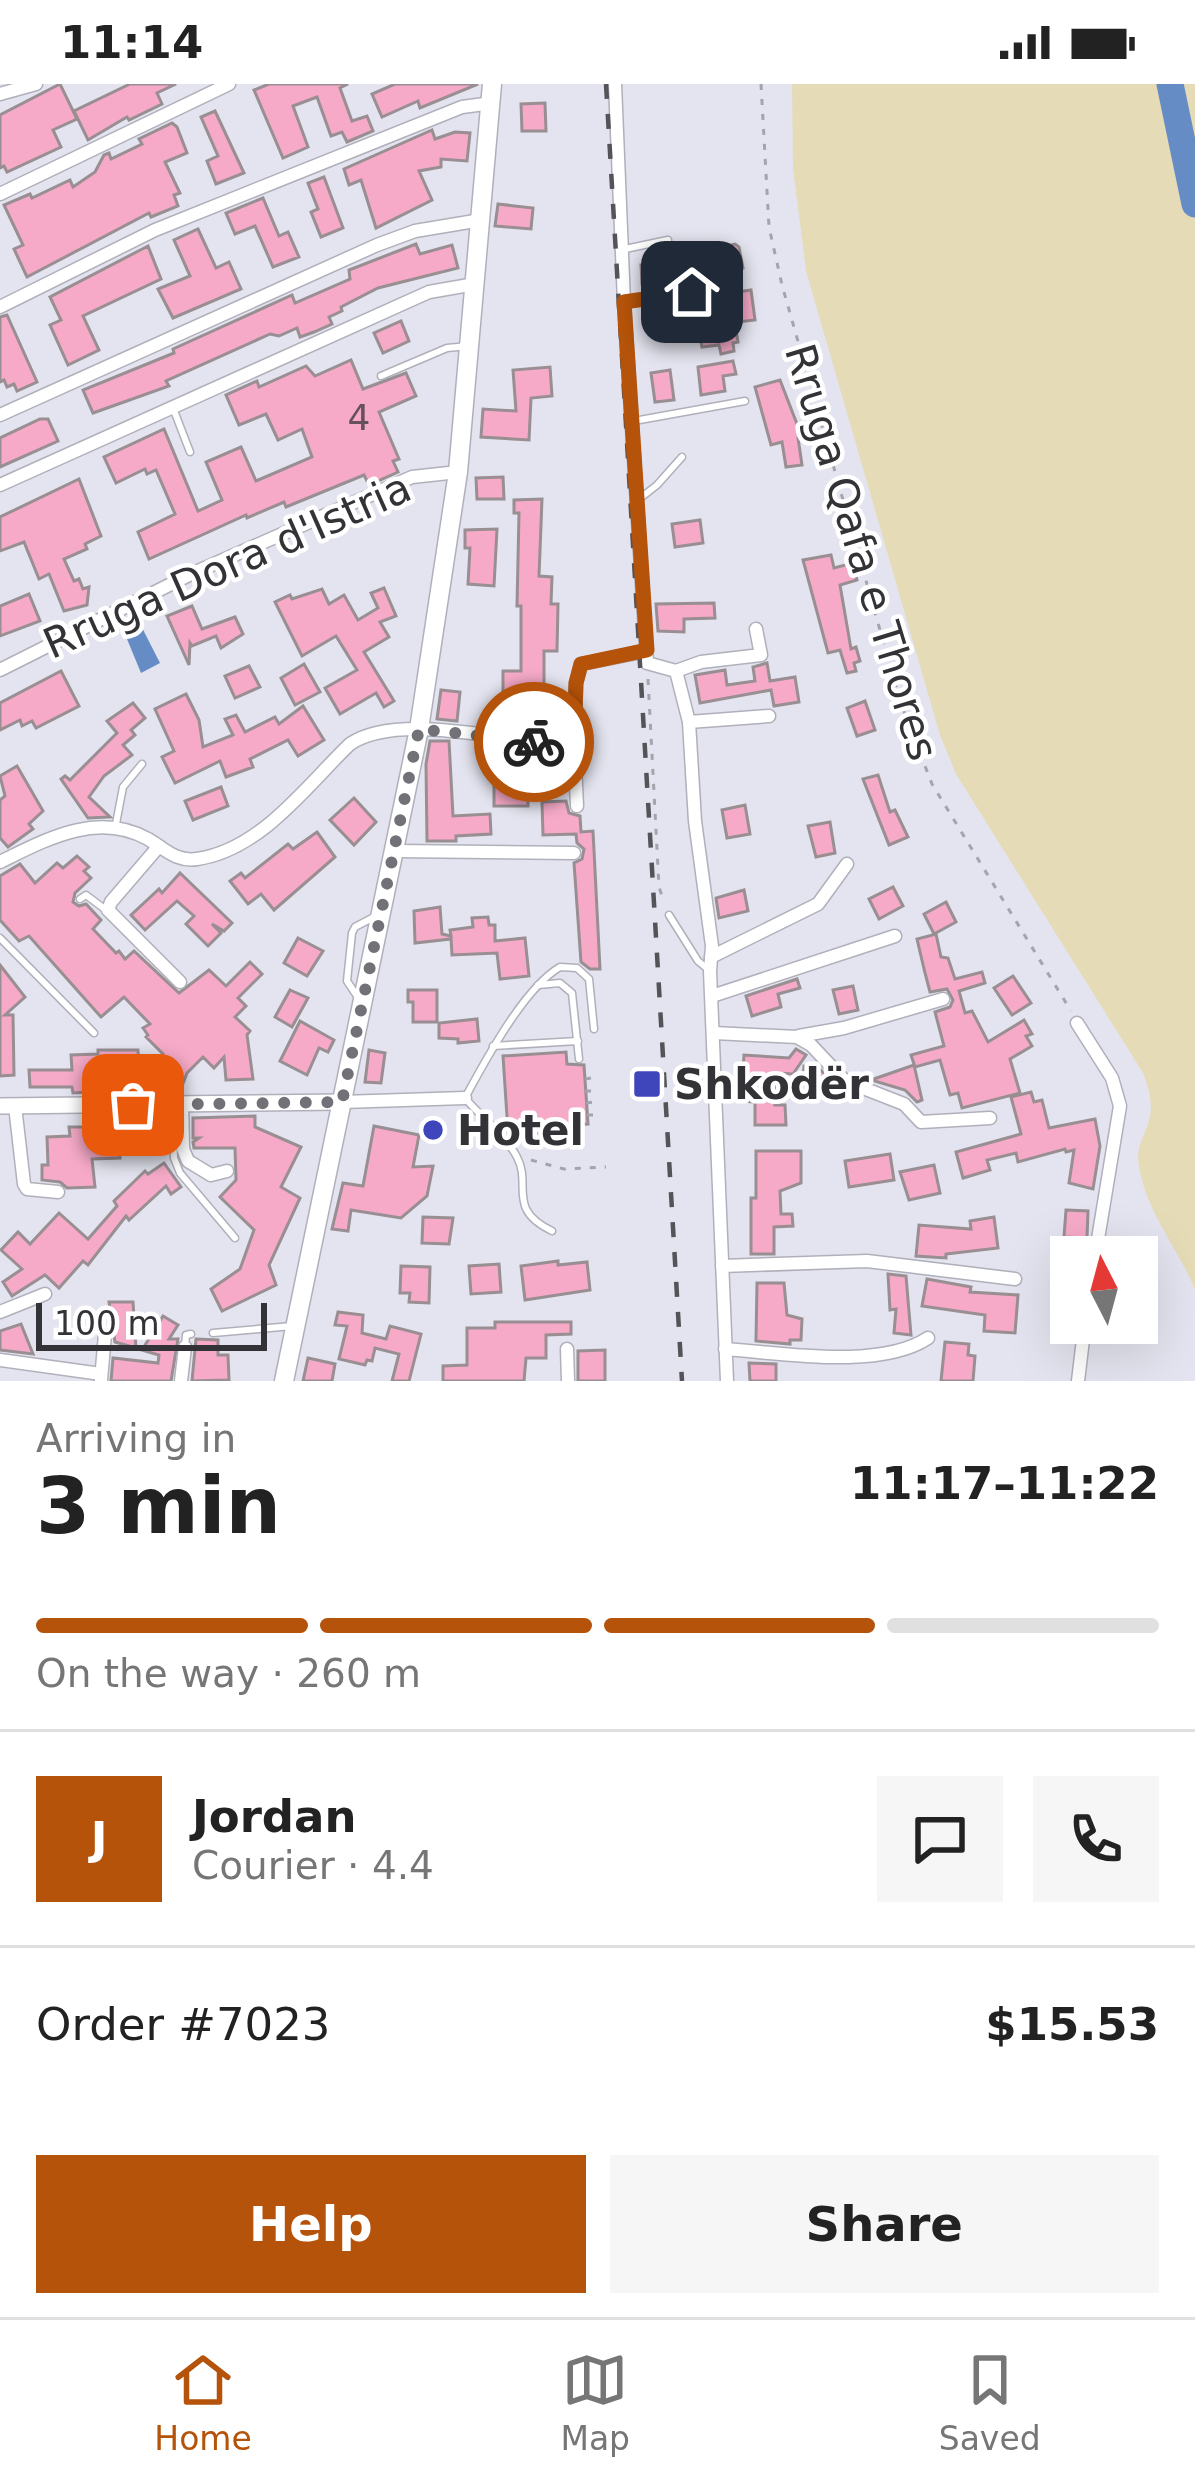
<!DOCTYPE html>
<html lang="en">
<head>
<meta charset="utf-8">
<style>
  :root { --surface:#fff; --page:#f6f6f6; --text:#222; --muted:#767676; --line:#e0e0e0; --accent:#b45309 }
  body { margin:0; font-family:"DejaVu Sans",sans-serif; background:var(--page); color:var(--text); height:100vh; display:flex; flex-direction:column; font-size:45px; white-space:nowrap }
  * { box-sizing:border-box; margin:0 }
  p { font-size:39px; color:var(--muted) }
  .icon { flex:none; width:66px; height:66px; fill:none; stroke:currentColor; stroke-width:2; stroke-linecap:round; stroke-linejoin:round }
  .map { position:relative; height:1297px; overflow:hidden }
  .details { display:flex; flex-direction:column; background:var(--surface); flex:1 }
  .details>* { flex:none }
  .needle { width:78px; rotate:354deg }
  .buttons { position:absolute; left:1050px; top:1152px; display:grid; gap:24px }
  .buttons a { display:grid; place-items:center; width:108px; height:108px; border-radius:0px; background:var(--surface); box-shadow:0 12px 48px #0002; font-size:60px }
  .scale { position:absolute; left:36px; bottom:30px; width:231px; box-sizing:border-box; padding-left:12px; border:6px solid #333337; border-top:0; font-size:33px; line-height:42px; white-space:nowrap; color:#333337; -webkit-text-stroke:9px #fff; paint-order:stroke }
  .pin { position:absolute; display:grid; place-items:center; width:102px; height:102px; color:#fff; margin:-51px; border-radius:24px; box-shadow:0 6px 18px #0006 }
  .courier { position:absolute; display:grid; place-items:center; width:120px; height:120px; margin:-60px; border:9px solid #b45309; border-radius:50%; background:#fff; color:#222; box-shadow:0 3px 15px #0007 }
  .overview em { font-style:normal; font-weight:700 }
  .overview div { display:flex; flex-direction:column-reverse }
  .overview { display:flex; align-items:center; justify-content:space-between; height:204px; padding:0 36px }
  h1 { font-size:78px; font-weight:700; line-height:90px }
  .bar { display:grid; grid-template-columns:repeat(4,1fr); gap:18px 12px; align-content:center; height:144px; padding:0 36px }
  .bar i { height:15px; border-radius:9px; background:var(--line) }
  .bar .selected { background:var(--accent) }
  .bar p { grid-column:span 4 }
  .line { display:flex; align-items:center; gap:30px; padding:0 36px; border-top:3px solid var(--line) }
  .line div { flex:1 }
  .round { display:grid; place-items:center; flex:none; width:126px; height:126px; border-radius:0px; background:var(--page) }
  .button { display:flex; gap:24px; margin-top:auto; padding:24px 36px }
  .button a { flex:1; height:138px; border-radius:0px; background:var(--accent); color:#fff; font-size:48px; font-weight:700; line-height:138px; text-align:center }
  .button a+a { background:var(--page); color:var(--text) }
  .status { display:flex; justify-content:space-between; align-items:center; height:84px; padding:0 60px; background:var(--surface); direction:ltr }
  .status svg { height:33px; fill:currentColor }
  .tab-bar { display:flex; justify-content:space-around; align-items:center; height:168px; border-top:3px solid var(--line); background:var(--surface); font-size:33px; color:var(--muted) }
  .tab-bar a { display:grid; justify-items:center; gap:6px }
  .tab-bar .selected { color:var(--accent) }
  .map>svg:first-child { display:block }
</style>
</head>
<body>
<div class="status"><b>11:14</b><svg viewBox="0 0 49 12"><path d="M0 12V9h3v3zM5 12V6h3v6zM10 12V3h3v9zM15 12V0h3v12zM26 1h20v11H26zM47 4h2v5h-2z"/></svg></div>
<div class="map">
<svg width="1195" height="1297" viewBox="0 0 1195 1297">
  <rect width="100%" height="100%" fill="#e3e4ef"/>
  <path fill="#e5dbb6" d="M792 0H1195V1205C1177 1163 1146 1127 1139 1082 1133 1047 1165 1043 1143 989L956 690 940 651 806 187 793 84Z"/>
  <polygon fill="#668cc5" points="135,530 160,579 141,589 120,538"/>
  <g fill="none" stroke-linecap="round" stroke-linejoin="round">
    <polyline stroke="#668cc5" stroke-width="27" points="1170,0 1195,120"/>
  </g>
  <g fill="#f6aac8" stroke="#998e92" stroke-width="3">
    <polygon points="60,0 77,35 53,46 61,63 7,88 4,82 0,84 0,31"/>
    <polygon points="130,0 176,0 157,9 162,20 129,36 127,33 88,56 74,27"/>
    <polygon points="269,0 348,0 340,4 352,37 367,32 373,47 347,58 342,48 331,52 317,13 293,22 308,63 283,74 254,6"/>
    <polygon points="395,0 478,0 420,24 418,17 382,33 372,10"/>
    <polygon points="545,19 546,47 522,47 521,20"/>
    <polygon points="215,27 244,89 216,100 207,77 218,72 201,33"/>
    <polygon points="172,39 177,43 187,69 165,78 180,109 174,111 178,122 151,133 149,129 27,193 14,165 23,161 4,121 30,110 32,114 70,96 73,103 95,88 104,71 109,69 111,75 142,60 139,55"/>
    <polygon points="432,46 435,55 455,48 470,49 467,77 441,75 441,83 419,87 432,116 376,144 361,96 349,101 344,85"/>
    <polygon points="324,93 343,144 321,153 311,128 318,125 308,99"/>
    <polygon points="263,114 279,152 288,148 299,173 273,183 255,142 235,150 226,129"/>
    <polygon points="498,120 533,124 531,145 495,142"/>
    <polygon points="198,145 216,184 229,178 241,205 173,234 158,205 190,192 174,156"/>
    <polygon points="416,160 420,170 452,161 458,184 378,204 341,223 342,227 329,233 332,240 314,248 300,253 297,244 279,252 270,250 166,297 169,302 93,329 83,306 174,269 173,265 292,211 295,219 350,195 349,186"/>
    <polygon points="735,160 739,163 743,184 687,195 656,194 656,200 642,200 641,181 685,179 684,171"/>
    <polygon points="148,162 161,195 83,232 99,266 68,281 50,241 61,236 50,213"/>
    <polygon points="751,206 755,236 728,239 724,210"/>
    <polygon points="7,231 37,298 17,307 14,300 7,303 4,296 0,298 0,233"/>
    <polygon points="401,237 409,257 383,269 374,249"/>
    <polygon points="736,246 738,258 733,259 734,267 721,270 719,261 702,263 700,253"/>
    <polygon points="351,276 363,305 406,289 416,312 379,328 399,375 393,377 398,388 369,401 364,391 286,423 284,418 247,434 246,431 149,475 138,448 175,430 156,386 147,390 145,385 116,399 104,373 164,345 198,427 222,416 206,378 241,363 256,397 312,373 302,345 278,356 266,330 239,341 226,311 257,297 259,303 306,282 315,292"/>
    <polygon points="733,277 736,290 723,292 725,307 701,311 698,283"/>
    <polygon points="550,283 552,312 531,314 529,356 481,353 483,325 516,327 513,286"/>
    <polygon points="670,286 674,316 655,318 651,289"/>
    <polygon points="780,296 802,353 798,354 802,381 786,383 782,358 771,361 755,303"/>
    <polygon points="40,335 48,335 58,357 0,383 0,354"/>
    <polygon points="503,393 504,415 477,415 476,394"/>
    <polygon points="79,395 101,452 85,460 87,465 64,475 74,497 79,495 83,505 89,503 87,521 64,527 49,490 39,495 24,458 0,467 0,433"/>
    <polygon points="542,415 539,492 552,493 551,520 558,520 557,567 544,567 544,619 503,621 503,587 521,587 521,522 517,522 519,429 514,429 514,416"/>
    <polygon points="700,436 703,459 675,463 672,440"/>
    <polygon points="497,445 494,502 468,500 470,464 465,464 465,446"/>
    <polygon points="831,471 834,484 853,479 857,496 840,501 851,565 856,563 860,577 854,579 856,587 847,589 840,566 828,569 803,476"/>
    <polygon points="384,504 396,532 380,538 389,553 364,568 394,617 384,623 376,609 340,630 325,604 357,586 336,552 302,572 275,518 290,511 292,515 322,505 329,520 344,511 358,536 378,524 371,509"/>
    <polygon points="29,510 40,537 0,552 0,522"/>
    <polygon points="714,519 715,534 684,535 684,548 658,547 656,520"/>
    <polygon points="192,522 202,545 235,533 243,550 221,564 216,552 192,562 190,559 189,581 167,532"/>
    <polygon points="767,579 770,597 795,593 799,618 774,622 771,606 700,619 695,591 725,586 727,601 755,597 753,583"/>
    <polygon points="304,580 320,608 295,621 281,594"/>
    <polygon points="249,582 260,603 235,614 225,592"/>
    <polygon points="61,587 79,622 36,644 32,637 22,642 20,636 0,646 0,619"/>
    <polygon points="441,606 460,608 457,637 437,635"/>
    <polygon points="186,610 199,636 203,663 233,651 225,635 236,631 245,648 275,633 279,640 303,622 324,656 298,672 288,656 250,675 253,683 226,693 220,677 175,699 162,673 174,667 155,625"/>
    <polygon points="865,617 875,646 857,652 847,624"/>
    <polygon points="133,619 145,634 131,646 135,651 123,661 132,671 104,692 89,713 110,733 88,734 61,695 65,692 70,696 117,649 107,637"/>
    <polygon points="430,657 449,657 453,732 490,730 491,750 456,752 456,757 427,757 426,680"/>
    <polygon points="17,682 43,727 29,740 33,745 8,763 0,754 0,716 5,712 0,692"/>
    <polygon points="528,690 528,722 494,722 494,691"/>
    <polygon points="878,691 890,728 895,726 908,753 889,761 863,695"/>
    <polygon points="221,703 228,722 193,736 185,717"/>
    <polygon points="354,714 376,738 354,761 330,736"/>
    <polygon points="566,717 569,729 580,732 581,748 593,747 600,885 590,885 581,878 574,779 582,775 584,765 577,759 576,750 543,751 542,718"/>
    <polygon points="745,721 750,750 727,754 722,726"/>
    <polygon points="830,738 835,769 816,773 808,742"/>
    <polygon points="317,748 335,773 274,826 261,810 248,820 230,797 241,789 245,794 288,760 293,765"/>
    <polygon points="77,772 89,783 84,787 91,794 75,809 73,818 79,822 86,820 101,836 93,845 116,869 119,867 125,875 134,867 179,909 209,886 226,902 250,878 262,890 238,914 246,922 235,933 250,947 247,951 253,995 226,996 224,973 214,984 203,973 187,989 182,1002 155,992 163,970 146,953 148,951 143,944 150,940 124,913 101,933 29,852 19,857 0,836 0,792 20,780 35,799 57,779 63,784"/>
    <polygon points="180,789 232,839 224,847 212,840 221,849 208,862 186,840 194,832 177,817 145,846 131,831 159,805 162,809"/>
    <polygon points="893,803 903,822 879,835 869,815"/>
    <polygon points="744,806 748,827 719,834 716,814"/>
    <polygon points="946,818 956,838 934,850 924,830"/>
    <polygon points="440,823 442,850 451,852 450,846 473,843 472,834 488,833 489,841 495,841 495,857 525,854 529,892 500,895 497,869 452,871 451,855 415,859 414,827"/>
    <polygon points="936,850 941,873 948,874 955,895 982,888 985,899 959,907 965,929 972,927 988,958 1024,936 1032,950 1026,952 1032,962 1010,975 1020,1009 962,1024 958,1009 950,1011 940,976 915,983 911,971 944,962 935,928 950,923 953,916 947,905 930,908 925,889 917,855"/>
    <polygon points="298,854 323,867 307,892 284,879"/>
    <polygon points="0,881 25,913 5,931 13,931 14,991 0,992"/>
    <polygon points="1013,892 1031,919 1012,931 994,904"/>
    <polygon points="797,895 800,904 778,910 781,923 752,932 746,912"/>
    <polygon points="853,902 858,926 839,930 833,906"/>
    <polygon points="290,906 308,914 292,943 275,933"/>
    <polygon points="408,906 437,906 437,938 413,938 413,918 408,918"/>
    <polygon points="477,935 479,957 458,959 458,955 439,954 439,939"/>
    <polygon points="300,937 334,956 328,968 319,964 307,991 280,977"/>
    <polygon points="796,965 806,971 793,990 777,989 775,1021 785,1021 786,1041 755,1041 755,1018 741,1017 744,971 789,974"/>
    <polygon points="98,966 138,966 139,996 127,990 107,993 88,987 89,1008 73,1009 72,1003 30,1003 29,986 72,986 71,971 98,970"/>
    <polygon points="369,966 385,969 381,999 365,998"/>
    <polygon points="566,968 567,980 584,981 588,1040 570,1041 571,1054 516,1057 508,1048 503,972"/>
    <polygon points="914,981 922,1016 917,1018 905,1006 871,996"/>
    <polygon points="804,982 818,983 833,999 832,1009 802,1010"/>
    <polygon points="1031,1008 1034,1018 1042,1016 1049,1044 1095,1035 1100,1062 1093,1105 1069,1099 1074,1066 1066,1068 1065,1065 1018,1078 1016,1069 987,1076 990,1086 963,1094 956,1068 1021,1050 1011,1013"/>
    <polygon points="255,1032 255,1043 301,1063 281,1103 300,1114 269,1181 276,1201 222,1227 211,1205 240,1185 254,1146 220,1113 236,1096 235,1064 194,1064 193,1058 199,1054 193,1054 193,1034"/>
    <polygon points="374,1042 419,1051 413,1083 433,1082 427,1112 401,1134 351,1126 348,1147 332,1145 343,1099 363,1102"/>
    <polygon points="69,1043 86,1043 89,1063 119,1063 120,1074 92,1075 95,1103 67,1104 60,1098 42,1096 42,1081 48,1081 47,1053 70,1052"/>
    <polygon points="756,1067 801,1067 801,1099 780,1107 781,1130 792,1130 793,1142 774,1143 774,1170 751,1170 751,1114 756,1114"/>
    <polygon points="890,1070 894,1096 849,1103 845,1077"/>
    <polygon points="164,1079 181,1103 171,1110 166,1102 129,1136 126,1132 88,1181 83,1177 59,1204 45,1191 12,1212 3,1198 22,1185 1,1166 18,1148 30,1160 59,1129 88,1155 117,1122 114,1117 145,1087 148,1090"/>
    <polygon points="934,1081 940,1109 909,1116 900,1088"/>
    <polygon points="1066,1126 1088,1127 1087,1154 1064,1153"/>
    <polygon points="423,1133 453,1134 449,1160 422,1159"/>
    <polygon points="994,1133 998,1164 946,1170 946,1174 916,1172 919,1141 971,1145 970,1137"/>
    <polygon points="558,1177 558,1181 587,1178 590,1206 525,1216 521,1182"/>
    <polygon points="499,1180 501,1208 471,1210 469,1182"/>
    <polygon points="401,1182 430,1183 429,1219 409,1218 410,1209 400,1209"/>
    <polygon points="888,1190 906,1192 911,1251 894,1249 896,1225 890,1226"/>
    <polygon points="927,1195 971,1203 970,1208 1018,1211 1015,1249 984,1247 985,1231 922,1222"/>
    <polygon points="757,1199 784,1199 787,1231 802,1235 801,1256 790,1256 790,1260 756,1257"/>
    <polygon points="109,1218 133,1218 136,1264 115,1258"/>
    <polygon points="338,1228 363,1231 362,1249 386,1255 390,1242 421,1250 409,1297 392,1297 399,1270 375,1264 372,1277 367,1276 365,1281 339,1275 347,1242 335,1241"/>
    <polygon points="163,1232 178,1241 169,1255 178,1255 171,1297 111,1297 113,1274 158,1279 159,1271 142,1266"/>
    <polygon points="495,1238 571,1238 571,1250 546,1251 546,1274 526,1274 524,1297 443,1297 443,1282 467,1281 467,1244 495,1244"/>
    <polygon points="21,1240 33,1270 0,1266 0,1247"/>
    <polygon points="196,1255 218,1256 218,1271 228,1271 229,1296 192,1297"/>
    <polygon points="945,1258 969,1260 968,1271 975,1272 973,1297 941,1297"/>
    <polygon points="605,1266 605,1297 578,1297 578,1267"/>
    <polygon points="308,1274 335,1280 332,1297 303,1297"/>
    <polygon points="749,1279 776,1280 776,1297 750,1297"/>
  </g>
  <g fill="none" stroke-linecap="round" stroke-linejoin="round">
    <g stroke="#b0b0bb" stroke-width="9">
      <g id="service">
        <polyline points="625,165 668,156"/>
        <polyline points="628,218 686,208 700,212"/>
        <polyline points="381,292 447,264 468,262"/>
        <polyline points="173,324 190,368"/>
        <polyline points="634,337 745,317"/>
        <polyline points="638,416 657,401 682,373"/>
        <polyline points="115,745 123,703 142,680"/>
        <polyline points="80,815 86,811 106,826"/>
        <polyline points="669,831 698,877 709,886"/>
        <polyline points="0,854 94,949"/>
        <polyline points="538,901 560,899 572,909 579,975"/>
        <polyline points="359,915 347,897 352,849 355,843 376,832"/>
        <polyline points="493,962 578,957"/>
        <polyline points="172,1023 174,1074 180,1089 235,1154"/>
        <path d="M552 1147C506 1125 532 1101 517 1073 506 1052 480 1032 465 1014 485 977 524 904 560 883L577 884 589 895 594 945"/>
        <polyline points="213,1249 292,1242"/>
        <polyline points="185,1263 186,1251 191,1250"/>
      </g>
    </g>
    <g stroke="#b0b0bb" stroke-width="15">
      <g id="minor">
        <polyline points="615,0 624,218 647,579 676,587 689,638 695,737 712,862 710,887 727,1297"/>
        <polyline points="0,10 36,0"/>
        <polyline points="0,110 229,0"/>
        <polyline points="0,223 155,146 462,23 492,19"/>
        <polyline points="0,331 377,161 415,147 481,136"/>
        <polyline points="0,401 429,208 475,200"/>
        <polyline points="0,586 191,490 412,393 458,388"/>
        <polyline points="676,587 701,578 761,571 756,545"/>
        <polyline points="689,638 769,632"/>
        <polyline points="574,659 576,599 581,580 647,567"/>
        <polyline points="159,762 111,818 108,826 180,898"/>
        <polyline points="396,767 574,769"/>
        <path d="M0 778C47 755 97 727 148 755 165 765 176 778 197 775 261 766 307 701 350 660 401 626 512 661 574 659L577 722"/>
        <polyline points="711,873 818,820 847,780"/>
        <polyline points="712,912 895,852"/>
        <polyline points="1077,939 1112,994 1120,1022 1095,1173"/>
        <polyline points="714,949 797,953 811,961 845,997 904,1020 921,1038 990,1034"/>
        <polyline points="799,952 844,944 943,915"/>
        <polyline points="342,1018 465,1014"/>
        <polyline points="182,1020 183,1065 188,1077 211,1091 227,1087"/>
        <polyline points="15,1022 24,1100 27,1105 58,1108"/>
        <polyline points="722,1182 867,1177 1015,1195"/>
        <polyline points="0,1228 45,1210"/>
        <polyline points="567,1265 568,1297"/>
        <path d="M725 1265C781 1269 880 1286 928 1254"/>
        <polyline points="0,1276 101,1290"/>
        <polyline points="101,1296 105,1250"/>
        <polyline points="181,1297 185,1263"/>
        <polyline points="1078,1297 1085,1239"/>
      </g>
    </g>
    <g stroke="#b0b0bb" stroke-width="18">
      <polyline id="tertiary" points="0,1022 342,1018"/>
    </g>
    <g stroke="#b0b0bb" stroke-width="21">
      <polyline id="secondary" points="284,1297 419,645 458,388 492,0"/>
    </g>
    <g stroke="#a3a4ac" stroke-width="3" stroke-dasharray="6 9" stroke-linecap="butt">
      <polyline points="761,0 769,143 782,201 901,620 932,700 1071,927"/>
      <polyline points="648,595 659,803 664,818"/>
      <polyline points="585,995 591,994"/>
      <polyline points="585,1007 592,1007"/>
      <polyline points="586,1019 593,1018"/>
      <polyline points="587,1031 593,1031"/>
      <polyline points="531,1076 564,1085 606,1083"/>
    </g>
    <use href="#service" stroke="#fff" stroke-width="6"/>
    <use href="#minor" stroke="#fff" stroke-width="12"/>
    <use href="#tertiary" stroke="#fff" stroke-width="15"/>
    <use href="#secondary" stroke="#fff" stroke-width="18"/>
    <polyline stroke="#535358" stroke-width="4.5" stroke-dasharray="15 15" stroke-linecap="butt" points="606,0 682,1297"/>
  </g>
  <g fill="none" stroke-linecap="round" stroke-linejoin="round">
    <polyline stroke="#717177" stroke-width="12" stroke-dasharray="0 21.6" points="133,1021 342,1018 419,645 534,658"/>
    <polyline stroke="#b45309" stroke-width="15" points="534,658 574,659 576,599 581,580 647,566 624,218 692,208"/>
  </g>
  <g fill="#3f45ba" stroke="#fff" stroke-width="4.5">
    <rect x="632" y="985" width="30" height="30" rx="6"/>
    <circle cx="433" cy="1046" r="12"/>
  </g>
  <g text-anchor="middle" stroke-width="9" stroke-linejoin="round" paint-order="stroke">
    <g font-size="36" fill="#64515b">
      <text x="359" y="346">4</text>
    </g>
    <g font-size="42" fill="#333337" stroke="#fff">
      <text transform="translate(862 468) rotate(73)" y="15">Rruga Qafa e Thores</text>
      <text transform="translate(227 481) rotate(-24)" y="15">Rruga Dora d'Istria</text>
    </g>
    <g font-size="42" font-weight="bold" fill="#333337" stroke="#fff" text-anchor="start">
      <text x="674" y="1015">Shkodër</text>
      <text x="457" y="1061">Hotel</text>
    </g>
  </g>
</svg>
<div class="buttons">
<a><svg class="needle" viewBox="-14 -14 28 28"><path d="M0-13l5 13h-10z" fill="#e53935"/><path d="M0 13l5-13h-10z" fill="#767676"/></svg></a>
</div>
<div class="scale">100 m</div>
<div class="pin" style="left:133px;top:1021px;background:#ea580c"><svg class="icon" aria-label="bag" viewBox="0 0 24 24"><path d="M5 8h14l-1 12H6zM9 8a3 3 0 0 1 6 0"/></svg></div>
<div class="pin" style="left:692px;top:208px;background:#1f2937"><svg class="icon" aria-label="home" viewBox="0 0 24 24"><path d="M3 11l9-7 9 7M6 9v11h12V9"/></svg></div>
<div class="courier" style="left:534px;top:658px"><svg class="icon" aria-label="bike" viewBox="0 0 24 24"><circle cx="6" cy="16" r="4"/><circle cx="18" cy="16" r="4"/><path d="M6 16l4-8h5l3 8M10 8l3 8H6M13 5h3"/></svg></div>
</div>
<section class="details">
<div class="overview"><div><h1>3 min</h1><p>Arriving in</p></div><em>11:17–11:22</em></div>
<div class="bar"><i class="selected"></i><i class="selected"></i><i class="selected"></i><i></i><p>On the way · 260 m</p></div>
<div class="line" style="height:216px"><b class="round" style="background:var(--accent);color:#fff">J</b><div><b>Jordan</b><p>Courier · 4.4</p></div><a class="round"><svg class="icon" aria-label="chat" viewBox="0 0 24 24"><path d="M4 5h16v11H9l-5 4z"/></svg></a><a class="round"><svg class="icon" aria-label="phone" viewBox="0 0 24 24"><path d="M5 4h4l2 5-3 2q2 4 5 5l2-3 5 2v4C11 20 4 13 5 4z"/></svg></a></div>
<div class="line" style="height:156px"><div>Order #7023</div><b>$15.53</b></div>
<div class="button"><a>Help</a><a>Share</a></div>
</section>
<nav class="tab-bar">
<a class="selected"><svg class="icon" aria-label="home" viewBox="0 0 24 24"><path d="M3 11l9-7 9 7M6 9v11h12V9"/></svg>Home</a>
<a><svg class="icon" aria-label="map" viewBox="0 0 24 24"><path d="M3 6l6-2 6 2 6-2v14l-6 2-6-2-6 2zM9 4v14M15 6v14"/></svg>Map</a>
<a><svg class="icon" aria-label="saved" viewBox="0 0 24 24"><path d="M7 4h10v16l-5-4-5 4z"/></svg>Saved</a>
</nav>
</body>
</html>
